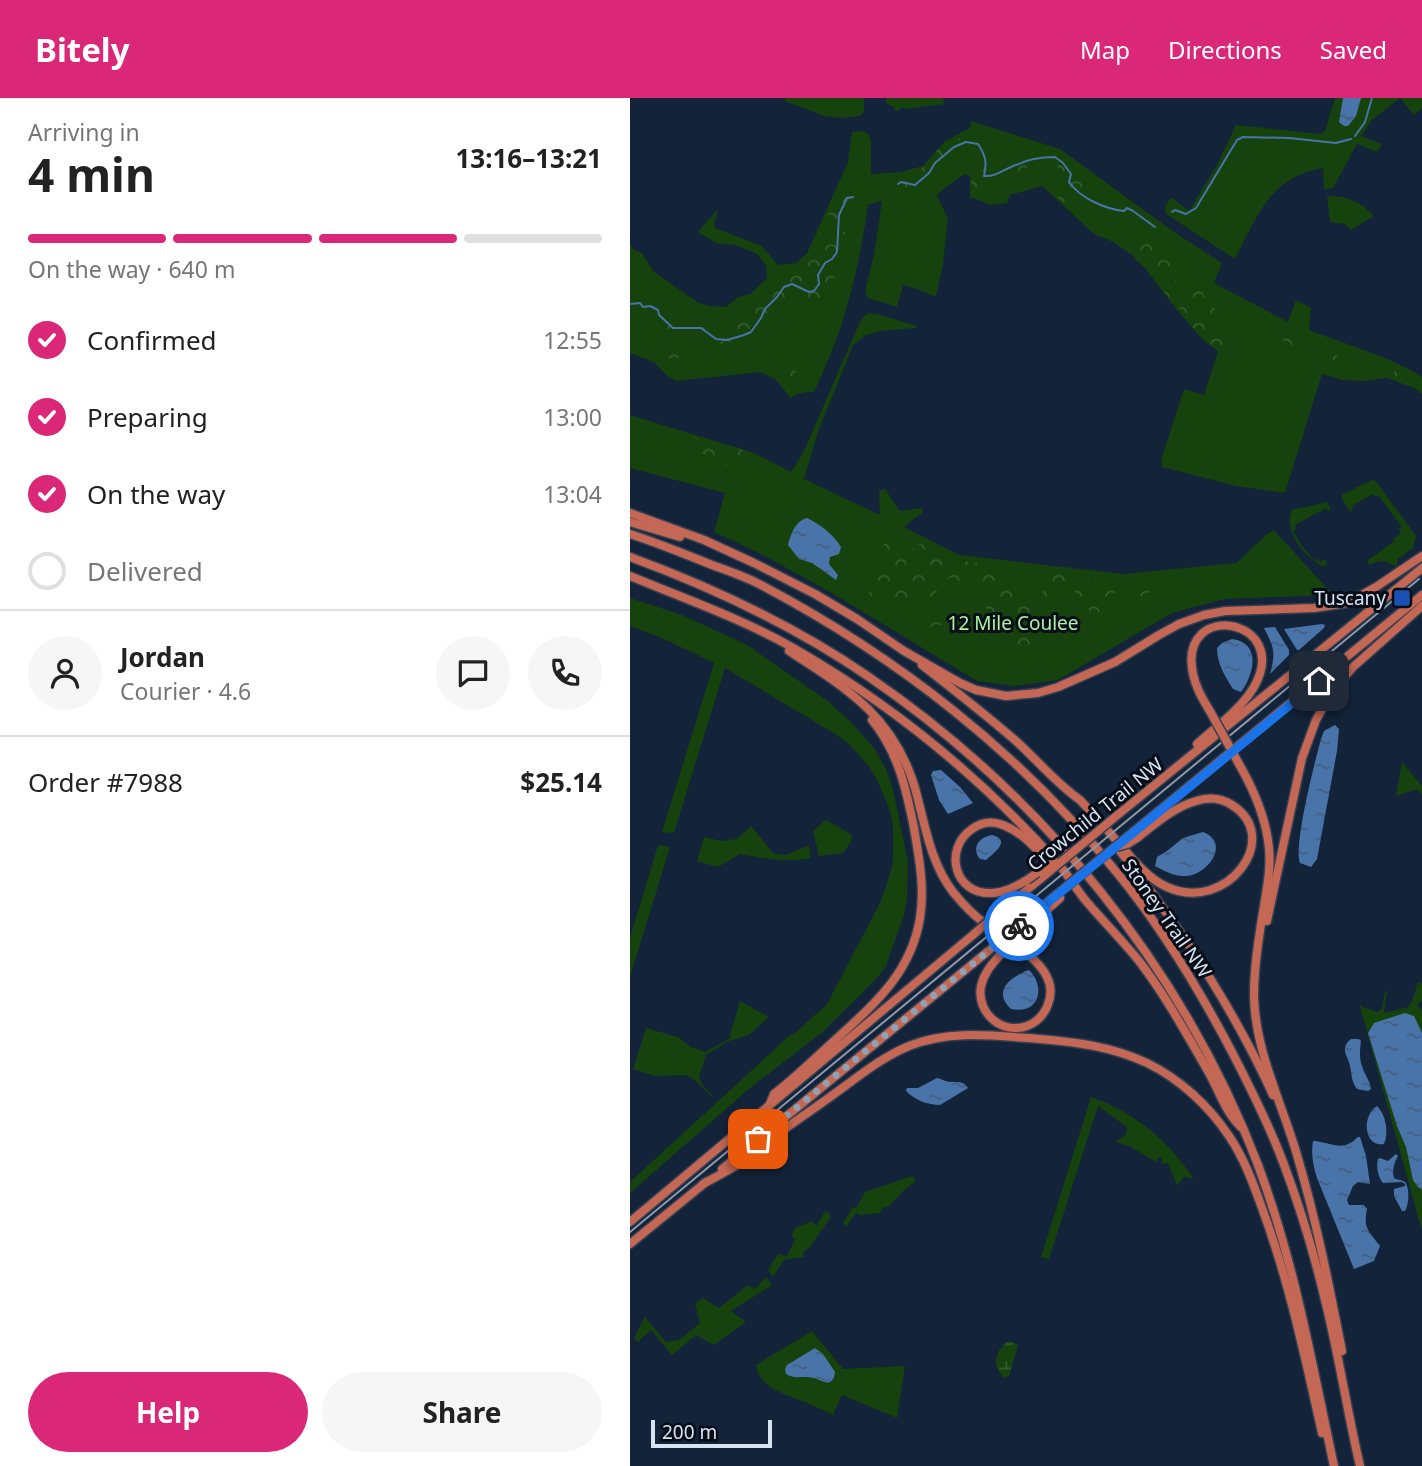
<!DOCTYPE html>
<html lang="en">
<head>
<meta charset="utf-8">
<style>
  :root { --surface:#fff; --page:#f6f6f6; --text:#222; --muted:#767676; --line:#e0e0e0; --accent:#db2777 }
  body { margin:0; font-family:"Noto Sans",sans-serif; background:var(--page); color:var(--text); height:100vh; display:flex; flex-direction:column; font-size:26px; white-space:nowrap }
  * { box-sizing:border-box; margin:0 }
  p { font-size:23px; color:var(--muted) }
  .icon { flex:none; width:38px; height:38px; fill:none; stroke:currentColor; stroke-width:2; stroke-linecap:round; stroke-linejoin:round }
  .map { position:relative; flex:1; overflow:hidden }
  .side { display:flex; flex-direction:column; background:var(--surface); width:630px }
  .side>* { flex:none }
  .scale { position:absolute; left:21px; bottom:18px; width:121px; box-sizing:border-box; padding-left:7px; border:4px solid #d8e3f2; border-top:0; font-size:19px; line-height:24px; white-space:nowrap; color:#d8e3f2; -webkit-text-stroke:5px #060d17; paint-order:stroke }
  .pin { position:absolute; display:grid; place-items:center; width:60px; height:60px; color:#fff; margin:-30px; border-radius:14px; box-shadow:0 4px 10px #0006 }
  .courier { position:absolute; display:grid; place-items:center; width:70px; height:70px; margin:-35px; border:5px solid #1a73e8; border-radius:50%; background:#fff; color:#222; box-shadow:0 2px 9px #0007 }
  .overview em { font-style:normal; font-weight:700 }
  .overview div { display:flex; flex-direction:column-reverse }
  .overview { display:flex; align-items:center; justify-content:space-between; height:119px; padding:0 28px }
  h1 { font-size:46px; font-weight:700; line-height:52px }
  .bar { display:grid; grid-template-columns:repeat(4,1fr); gap:10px 7px; align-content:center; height:84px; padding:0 28px }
  .bar i { height:9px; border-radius:5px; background:var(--line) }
  .bar .selected { background:var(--accent) }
  .bar p { grid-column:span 4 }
  .line { display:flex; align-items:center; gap:18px; padding:0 28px; border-top:2px solid var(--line) }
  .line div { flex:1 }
  .round { display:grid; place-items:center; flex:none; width:74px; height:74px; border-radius:37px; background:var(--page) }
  ol { padding:0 28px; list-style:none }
  li { display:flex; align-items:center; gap:21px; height:77px }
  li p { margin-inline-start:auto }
  li .icon { padding:7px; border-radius:50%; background:var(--accent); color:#fff; stroke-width:4 }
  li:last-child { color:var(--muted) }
  li i { width:38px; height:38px; border:4px solid var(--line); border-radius:50% }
  .action { display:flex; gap:14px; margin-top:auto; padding:14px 28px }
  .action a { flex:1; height:80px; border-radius:42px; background:var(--accent); color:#fff; font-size:28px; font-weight:700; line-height:80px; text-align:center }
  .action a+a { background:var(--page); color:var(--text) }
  header { display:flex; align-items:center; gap:42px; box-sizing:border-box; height:98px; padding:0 35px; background:var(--accent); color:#fff }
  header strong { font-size:33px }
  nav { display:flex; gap:38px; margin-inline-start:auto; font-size:24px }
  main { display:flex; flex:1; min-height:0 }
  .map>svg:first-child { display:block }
</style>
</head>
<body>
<header>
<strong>Bitely</strong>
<nav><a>Map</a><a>Directions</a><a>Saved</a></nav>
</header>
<main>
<section class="side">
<div class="overview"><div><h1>4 min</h1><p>Arriving in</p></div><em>13:16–13:21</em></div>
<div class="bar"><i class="selected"></i><i class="selected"></i><i class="selected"></i><i></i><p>On the way · 640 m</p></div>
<ol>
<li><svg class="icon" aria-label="check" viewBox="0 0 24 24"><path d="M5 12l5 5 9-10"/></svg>Confirmed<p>12:55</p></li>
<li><svg class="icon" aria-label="check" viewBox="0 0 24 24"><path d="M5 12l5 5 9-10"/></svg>Preparing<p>13:00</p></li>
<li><svg class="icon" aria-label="check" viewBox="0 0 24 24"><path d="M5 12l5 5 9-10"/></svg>On the way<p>13:04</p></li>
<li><i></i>Delivered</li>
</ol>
<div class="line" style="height:126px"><a class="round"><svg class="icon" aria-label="person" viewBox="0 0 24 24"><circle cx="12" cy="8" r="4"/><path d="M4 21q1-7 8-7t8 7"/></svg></a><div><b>Jordan</b><p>Courier · 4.6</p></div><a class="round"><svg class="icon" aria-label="chat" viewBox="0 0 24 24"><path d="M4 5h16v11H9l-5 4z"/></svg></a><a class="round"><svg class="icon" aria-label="phone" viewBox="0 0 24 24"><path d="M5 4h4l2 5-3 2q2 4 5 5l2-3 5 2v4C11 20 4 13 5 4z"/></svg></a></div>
<div class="line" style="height:91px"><div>Order #7988</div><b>$25.14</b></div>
<div class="action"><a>Help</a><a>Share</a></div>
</section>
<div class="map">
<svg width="792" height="1368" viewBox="0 0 792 1368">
  <defs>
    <pattern id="forest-crowns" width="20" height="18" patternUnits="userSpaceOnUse" patternTransform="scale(1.75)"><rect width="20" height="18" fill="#15420d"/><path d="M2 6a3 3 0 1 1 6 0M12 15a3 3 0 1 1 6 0" fill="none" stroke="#365d31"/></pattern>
    <pattern id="wetland-marsh" width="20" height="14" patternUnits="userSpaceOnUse" patternTransform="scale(1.75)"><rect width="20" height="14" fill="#15420d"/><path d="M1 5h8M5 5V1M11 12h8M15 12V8" fill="none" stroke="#365d31"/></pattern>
    <pattern id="water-ripples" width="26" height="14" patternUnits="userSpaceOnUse" patternTransform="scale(1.75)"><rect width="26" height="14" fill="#4974aa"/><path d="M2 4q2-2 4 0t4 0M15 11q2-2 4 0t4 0" fill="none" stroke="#455e7e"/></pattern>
  </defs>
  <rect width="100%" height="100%" fill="#13243a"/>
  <g fill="#15420d">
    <polygon points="155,0 234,0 234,14 230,18 211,20 194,18 155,3"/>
    <polygon points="256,0 313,0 314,6 275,11 274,9 270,10 270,12 265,13 264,9 257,6"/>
    <path d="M705 0H792V10L784 17 770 0 742 22 731 38 752 46 747 54 727 46 703 90 694 91 693 70C640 79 627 118 605 161L536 116 535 109 541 99 559 113 587 67 606 27 690 36 695 33Z"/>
    <path d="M341 23 430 51 544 134 592 165 584 185 658 224 666 202 681 210 679 232C717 247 757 257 792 279V296L784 290 757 280 734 283 712 282 692 276 655 395 606 388 532 369 531 362 554 291 574 297 588 253 573 242 547 212 508 161 483 144 464 136 412 88 380 97 377 105 360 107 344 100 340 101V78L335 76 312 92 307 98 318 121 313 165 306 199 290 192 273 187 267 209 238 200 235 194 244 156 252 103 238 107C232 150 223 193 209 234 202 254 193 274 184 294 175 294 168 294 161 300L145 281 130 274 46 283 38 279 24 264 0 255V146L4 152 12 155 24 174 69 205 79 208 96 209 108 199 120 196 137 180 136 168 127 156 105 147 86 145 68 134 88 111 84 127 85 130 132 148 148 167 166 165 177 155 218 64 222 34 233 33 239 36 241 44V76L271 74 293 68 315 43 340 30Z"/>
    <path d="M697 98C716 97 732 104 744 118L721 132 715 126 700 124Z"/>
    <polygon points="239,215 250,217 287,228 286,230 250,233 236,237 223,247 188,334 174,381 250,417 249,393 255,391 270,413 292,410 293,414 274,429 329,457 493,476 606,465 636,437 644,432 703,497 595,501 542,515 428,582 384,588 347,583 200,494 133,457 84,434 95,395 0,370 0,317 124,355 161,374 174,353 229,226 233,219"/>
    <path d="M744 381 786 438 783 450 768 461 767 469C757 464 752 460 740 467L737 463 764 443 763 441 771 435 769 431 771 428 749 398 746 399 743 396 722 408 723 411 720 414 711 399 713 396Z"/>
    <path d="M697 404 701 412 698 413 696 410 665 427 666 431 663 433 672 448 685 463 688 461 691 464 695 461 698 467 692 468C674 459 651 431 663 411L677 409Z"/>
    <polygon points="0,500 52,517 117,547 195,601 219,622 244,650 256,671 262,688 278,763 277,801 274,817 256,868 247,880 193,934 120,990 0,1095 0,1084 160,937 163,937 197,906 250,805 260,776 263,762 263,729 260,713 248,684 240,670 219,646 202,634 95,570 44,735 32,734 84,565 32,540 0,528"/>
    <polygon points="772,664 792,688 792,697 787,691 766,698"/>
    <polygon points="196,722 221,736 222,742 213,755 189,758 183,733"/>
    <path d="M121 728 144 756 156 757 179 747 181 760C154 765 137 761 110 756L88 769 67 763 74 739 91 743 107 741Z"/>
    <polygon points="28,747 40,749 0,879 0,840"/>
    <polygon points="788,884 792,886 792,901 788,907 792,913 792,1133 729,905 732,909 747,914 752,911 755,893 757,893 754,915 778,909 782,903"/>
    <polygon points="110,903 139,919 119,937 99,943 76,957 69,979 72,986 83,998 82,999 66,983 56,977 25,978 3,971 16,930 48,939 61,949 75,954 99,941"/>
    <path d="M461 999C504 1014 540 1043 564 1082L558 1079H554L547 1088 538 1065 531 1066 532 1060 528 1059 526 1064 499 1048 486 1044 496 1036 497 1029 468 1008 419 1161 411 1159Z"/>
    <polygon points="282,1078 286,1083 273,1093 258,1109 252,1110 250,1115 230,1117 226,1115 216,1129 213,1125 223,1109 226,1110 235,1094"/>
    <polygon points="196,1112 201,1119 178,1151 174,1153 173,1159 154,1162 143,1179 138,1172 148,1156 157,1158 165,1142 162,1137 165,1130 182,1123 186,1128"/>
    <polygon points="136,1179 142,1187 101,1213 116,1224 84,1247 66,1237 42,1257 21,1232 8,1244 4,1240 15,1219 36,1244 49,1242 70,1225 65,1206 73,1200 89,1210 118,1187 125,1191"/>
    <path d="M182 1233 213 1271 275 1268 267 1320 212 1297 203 1317C193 1312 183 1307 172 1303 154 1296 129 1289 126 1267Z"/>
  </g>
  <g fill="url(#forest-crowns)">
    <polygon points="330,40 336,55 330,66 313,71 294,85 275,94 273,89 282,77 290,73 305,54 315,46"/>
    <polygon points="391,52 400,52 407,61 390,75 373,78 371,73 365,67"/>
    <path d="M422 54C434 64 448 76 455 89L439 104H433L419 92V85L431 81V72L426 67 420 65 418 59Z"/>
    <path d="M349 58 358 77 369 76 366 84 348 101 341 98C341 93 342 89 341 85 340 70 335 68 349 58Z"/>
    <path d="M224 83H227L228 85 220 101 224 110 214 132 215 137 219 140 211 160 203 166C207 192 199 193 180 207L160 202C141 217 137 240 110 241L107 239C108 229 102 220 102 210L107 205 112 204V218L115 222 122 220 127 205 143 176 146 177C154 169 165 173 174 166L202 109 214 98 215 93Z"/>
    <path d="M530 139C539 153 547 162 544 180 550 189 553 193 565 190L572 193C575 205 585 211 595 218L596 232 601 239 597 248 590 254 575 242 565 231 559 227 554 215 535 195 524 182 522 176 506 162 500 152 501 147Z"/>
    <path d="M30 215 46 234V245L49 246C51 255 51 261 42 263 28 250 34 233 27 217Z"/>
    <polygon points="646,226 661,229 667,239 666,243 669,247 667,250 658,252 654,246 653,239 642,234"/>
    <path d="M63 228C79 230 93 229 101 244L99 247 83 245 76 236 58 238 53 235 56 229Z"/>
    <polygon points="698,249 703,250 706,257 717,265 716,279 712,281 706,278 703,264 697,258 679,260 680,255 685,251"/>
    <path d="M152 265 164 270 167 277C161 292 145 286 144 272Z"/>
    <polygon points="764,266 774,269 788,279 787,283 790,282 792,284 792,294 783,288 761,280 765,273"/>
    <path d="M64 339 77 345 83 343 110 350 115 354C111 383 63 359 64 339Z"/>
    <path d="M264 441 282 447 285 452 280 461 276 464 278 474 282 475 293 456 290 454 287 447 293 446 330 463 352 465V468L355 472 361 469 381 470C388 481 391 494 399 505 407 508 417 507 424 512L420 522 424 541 421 558 385 549 383 545C391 538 389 533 387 524L357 512 354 507 360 502 355 492 351 476 347 478V485L342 488 331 485 322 479 316 482 314 489 308 491 303 500C283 505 275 494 253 505L242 500 237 490 246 476 244 460 250 456 255 443Z"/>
    <path d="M409 471C422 472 432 472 442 482L440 500 434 502 432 500H428L424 503C402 497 419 483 409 471Z"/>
    <path d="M455 477 459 478C456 487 462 490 466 497L460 502 449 500 445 496C444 489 446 485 450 478Z"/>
    <polygon points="484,479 496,486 521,493 514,499 486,491 477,514 469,520 460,516 458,510 461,503 477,491 479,480"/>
    <path d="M298 505H305L317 517C315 527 308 529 299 529 293 520 295 514 298 505Z"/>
  </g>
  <path fill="url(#wetland-marsh)" d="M379 1243 388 1247 379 1278 374 1280C362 1269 364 1252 379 1243Z"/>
  <g fill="url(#water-ripples)">
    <polygon points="713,0 731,0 726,18 718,28 714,28 709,24"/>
    <path d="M177 420C191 427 203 436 211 449L209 456 200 459 199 466 208 477 206 482 182 465 169 461 158 447C161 436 165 423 177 420Z"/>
    <polygon points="692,526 695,527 694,530 669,552 667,552 654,531"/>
    <path d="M645 529 659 552V557L640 576C646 555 644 549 634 530Z"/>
    <path d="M602 541C632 545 624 577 611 594L603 591C595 578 587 566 587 550L592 545Z"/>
    <path d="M705 627 709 631 707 653 687 761 681 769 670 765C663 748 685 663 691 641L694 633Z"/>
    <polygon points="311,672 330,689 343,705 318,716 309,702 301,677 303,673"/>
    <path d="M573 734C601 745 578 777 556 778 546 779 534 773 525 768L527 759 537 753 553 740Z"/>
    <path d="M362 737C382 742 364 755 356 762L350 761C341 750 349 739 362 737Z"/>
    <path d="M399 872C417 890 408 917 381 911 362 893 380 879 399 872Z"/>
    <polygon points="775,915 784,918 792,935 792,1091 788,1089 783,1082 776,1049 767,1028 738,935 744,925"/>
    <path d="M721 941H729L731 943C730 950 729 961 732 968 734 976 740 982 741 991L738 993 727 991C721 983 722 977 720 968 718 957 709 951 721 941Z"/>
    <path d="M307 980C312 981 316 984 321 984 329 984 333 983 338 990L310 1007C298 1007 285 1002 276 993L277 990H288Z"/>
    <path d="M747 1008C756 1017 759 1034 754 1046 734 1050 731 1018 747 1008Z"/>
    <path d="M728 1039H730L736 1058 740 1086 728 1084 723 1088 717 1102 719 1107H734L737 1111C733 1131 739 1133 750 1148L744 1163 724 1171 687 1080C683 1067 681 1056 683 1043 701 1044 712 1055 728 1039Z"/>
    <path d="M766 1056 768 1058C764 1065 762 1072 764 1080 766 1081 774 1083 775 1084 780 1090 779 1107 775 1113H772L771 1111 764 1098V1091L775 1088V1086L772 1084 753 1085C748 1079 746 1069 748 1061L750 1060 758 1063Z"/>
    <path d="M185 1250 193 1256 205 1274C204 1277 205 1281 200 1284 195 1286 189 1281 184 1280 174 1277 165 1282 156 1276L155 1271 157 1267Z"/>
  </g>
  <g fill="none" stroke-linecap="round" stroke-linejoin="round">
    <g stroke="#4974aa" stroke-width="2">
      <polyline points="725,38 735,24 742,0"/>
      <path d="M268 86 271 84 285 87 299 75 305 65 324 49 336 44 348 46C356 58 357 65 354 78 366 79 374 71 386 67 398 61 411 59 425 59L433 65 441 76 439 84C450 100 475 111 494 113L497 110 503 113 525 129"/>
      <polyline points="542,114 545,112 556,116 566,110 607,42 613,39 659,40 706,45 721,41"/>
      <polyline points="0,206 10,205 13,209 20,208 28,212 29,217 43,230 71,230 86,241 97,242 114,237 121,234 131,220 135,211 147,199 154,189 162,186 179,194 184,193 189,186 188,177 195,165 202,161 207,154 209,117 217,100 223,99"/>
    </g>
    <g stroke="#354052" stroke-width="11">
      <g id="highway">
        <polyline points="0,415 74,442 124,465 185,496 227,521 274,553 330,585 346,592 376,598 408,595 428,589 485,564 529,537 549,526 574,517 595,513 684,510 717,505 746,489 792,458"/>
        <polyline points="0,424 50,439"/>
        <path d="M0 436C28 445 55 456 82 467 98 473 114 478 129 486 266 558 391 655 488 776 533 831 570 893 603 956 621 991 639 1027 653 1064 670 1109 684 1155 695 1202 709 1257 717 1313 730 1368"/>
        <path d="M0 459C84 490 165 528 239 579 413 698 553 870 628 1067 665 1166 682 1266 704 1368"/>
        <path d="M0 478C55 501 113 521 165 551 264 608 355 683 431 769 440 780 447 792 456 803 473 823 492 842 509 863 536 898 557 937 579 975 589 993 596 1015 611 1029"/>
        <path d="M159 553C218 591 264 619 285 690 295 726 300 764 323 794 332 805 342 816 353 824 372 839 407 857 417 879 426 897 416 921 397 928 372 937 346 915 351 888 354 875 362 866 370 857"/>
        <path d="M292 567C324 592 355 616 386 643 407 662 427 686 450 702 465 718 479 734 493 750 506 765 519 781 537 789 596 816 654 740 602 707 591 700 578 699 566 703 544 709 525 726 507 740"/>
        <path d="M567 646C586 629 611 611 624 589 663 520 547 500 563 576 566 591 574 603 581 615"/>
        <path d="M609 666C624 692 636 719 639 750 641 770 637 789 634 808 629 838 624 868 624 898 625 953 652 1005 667 1057 686 1121 699 1187 712 1253"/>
        <polyline points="485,719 792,470"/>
        <polyline points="502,735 792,497"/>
        <path d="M490 753C550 829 603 909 643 997"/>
        <path d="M397 782C386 788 375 795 362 795 324 797 313 751 342 731 352 724 363 723 373 727 394 735 408 753 423 769"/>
        <polyline points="365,818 414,778"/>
        <polyline points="637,823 672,660 686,622 701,595 723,569 792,508"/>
        <polyline points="386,830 431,793"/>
        <polyline points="391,836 430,800"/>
        <path d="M139 1008 144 996C165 980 184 961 204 943 243 907 281 876 290 820 295 790 289 759 284 730 276 690 268 654 242 622"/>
        <polyline points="92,1071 362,850"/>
        <path d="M73 1086C87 1078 102 1071 115 1062 125 1055 134 1047 144 1039 163 1024 184 1011 204 996 228 979 252 959 279 948 321 931 366 938 410 941 447 944 483 949 517 965 550 981 579 1008 599 1038 614 1060 623 1085 632 1110 659 1183 675 1259 692 1335"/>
        <polyline points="0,1124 344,836"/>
        <polyline points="0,1146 76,1084"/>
      </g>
    </g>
    <use href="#highway" stroke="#c46855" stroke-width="8"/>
    <polyline stroke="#8b98aa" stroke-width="2" points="0,1134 789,481"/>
    <g stroke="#354052" stroke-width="11" stroke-linecap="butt">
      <g id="highway-bridge">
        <polyline points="581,615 609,666"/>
        <polyline points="487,749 497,746 507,740"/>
        <polyline points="414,778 485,719"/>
        <polyline points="397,782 424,763"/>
        <polyline points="431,793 502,735"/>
        <polyline points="344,836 365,818"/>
        <polyline points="362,850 386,830"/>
        <polyline points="370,857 391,836"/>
      </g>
    </g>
    <use href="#highway-bridge" stroke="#c46855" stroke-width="8"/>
  </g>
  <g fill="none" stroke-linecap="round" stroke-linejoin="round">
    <polyline stroke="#93a0b2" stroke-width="7" stroke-dasharray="0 12.6" points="128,1041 389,828"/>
    <polyline stroke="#1a73e8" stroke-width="9" points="389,828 689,583"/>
  </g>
  <rect fill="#1a4fb4" stroke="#060d17" stroke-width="2.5" x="763" y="491" width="18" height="18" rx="3.5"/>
  <g text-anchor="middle" stroke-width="6" stroke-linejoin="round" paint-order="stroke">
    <g font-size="19" fill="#d8e3f2" stroke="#060d17" text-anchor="end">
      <text x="756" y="507">Tuscany</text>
    </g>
    <g font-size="19" fill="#aef3a3" stroke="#060d17">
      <text x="383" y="532">12 Mile Coulee</text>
    </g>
    <g font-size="19" fill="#d8e3f2" stroke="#060d17">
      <text transform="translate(465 716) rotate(-39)" y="7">Crowchild Trail NW</text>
      <text transform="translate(537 820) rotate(55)" y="7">Stoney Trail NW</text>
    </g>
  </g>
</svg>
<div class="scale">200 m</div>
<div class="pin" style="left:128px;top:1041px;background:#ea580c"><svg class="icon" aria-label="bag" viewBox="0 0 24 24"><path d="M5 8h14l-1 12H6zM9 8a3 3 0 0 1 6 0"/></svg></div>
<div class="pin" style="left:689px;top:583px;background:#1f2937"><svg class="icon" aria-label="home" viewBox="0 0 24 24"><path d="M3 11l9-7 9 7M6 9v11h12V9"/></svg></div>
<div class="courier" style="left:389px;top:828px"><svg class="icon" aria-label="bike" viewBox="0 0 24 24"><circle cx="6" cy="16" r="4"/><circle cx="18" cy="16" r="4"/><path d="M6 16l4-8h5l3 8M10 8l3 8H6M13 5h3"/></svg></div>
</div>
</main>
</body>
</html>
